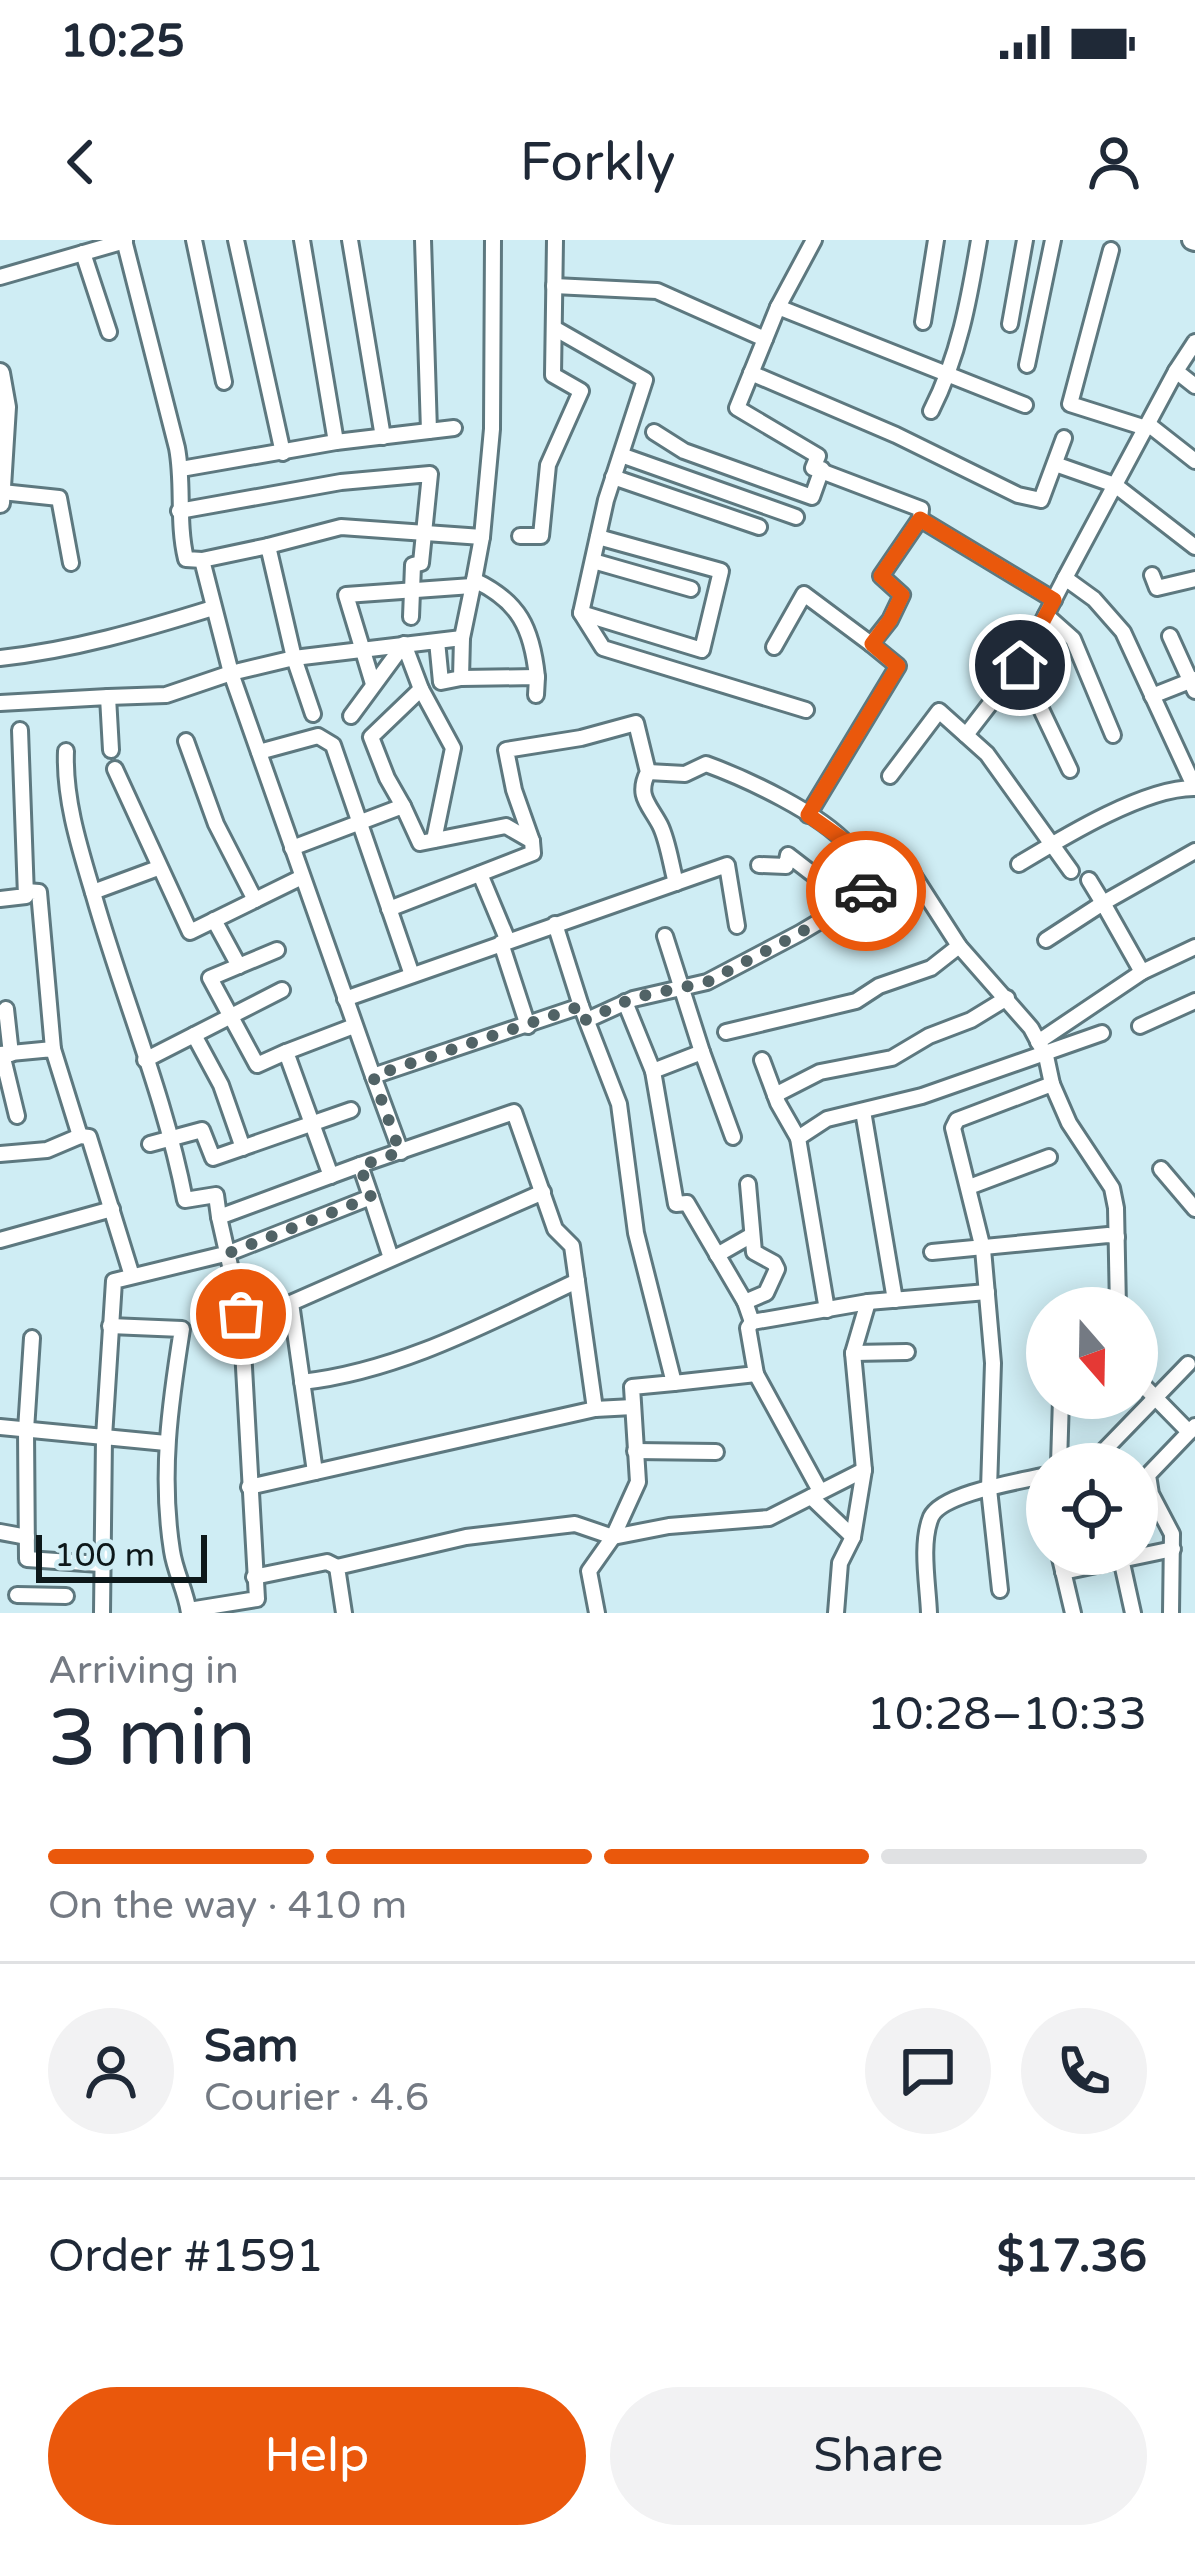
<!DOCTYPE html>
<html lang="en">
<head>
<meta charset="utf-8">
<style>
  :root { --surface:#fff; --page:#f2f2f3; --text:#1f2937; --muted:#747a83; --line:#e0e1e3; --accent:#ea580c }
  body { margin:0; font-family:"Varela Round",sans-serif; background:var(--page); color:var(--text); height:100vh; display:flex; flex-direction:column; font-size:45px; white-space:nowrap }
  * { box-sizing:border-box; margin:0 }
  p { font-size:39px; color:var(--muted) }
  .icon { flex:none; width:66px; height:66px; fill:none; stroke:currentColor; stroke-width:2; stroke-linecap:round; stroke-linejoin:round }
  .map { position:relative; height:1373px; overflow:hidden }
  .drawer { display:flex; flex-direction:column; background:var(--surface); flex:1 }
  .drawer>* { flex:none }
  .needle { width:78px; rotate:160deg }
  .fabs { position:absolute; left:1026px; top:1047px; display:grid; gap:24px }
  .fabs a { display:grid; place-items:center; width:132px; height:132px; border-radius:50%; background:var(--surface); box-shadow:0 6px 30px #0003; font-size:60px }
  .scale { position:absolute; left:36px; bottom:30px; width:171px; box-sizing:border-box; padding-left:12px; border:6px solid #0d181a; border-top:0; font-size:33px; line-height:42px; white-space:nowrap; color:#0d181a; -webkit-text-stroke:9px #cfedf4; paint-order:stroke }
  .pin { position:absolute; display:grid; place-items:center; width:102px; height:102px; color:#fff; margin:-51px; border:6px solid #fff; border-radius:50%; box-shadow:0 3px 12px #0007 }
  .courier { position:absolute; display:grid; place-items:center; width:120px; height:120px; margin:-60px; border:9px solid #ea580c; border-radius:50%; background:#fff; color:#222; box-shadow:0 3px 15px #0007 }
  .head em { font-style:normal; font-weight:600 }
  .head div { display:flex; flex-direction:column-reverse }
  .head { display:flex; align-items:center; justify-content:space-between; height:204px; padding:0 48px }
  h1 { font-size:78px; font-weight:600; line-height:90px }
  .bar { display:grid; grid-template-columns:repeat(4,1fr); gap:18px 12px; align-content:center; height:144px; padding:0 48px }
  .bar i { height:15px; border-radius:9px; background:var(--line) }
  .bar .on { background:var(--accent) }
  .bar p { grid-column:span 4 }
  .line { display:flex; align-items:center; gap:30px; padding:0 48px; border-top:3px solid var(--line) }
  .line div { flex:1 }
  .round { display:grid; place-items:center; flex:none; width:126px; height:126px; border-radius:63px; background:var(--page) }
  .cta { display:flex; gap:24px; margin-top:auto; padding:24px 48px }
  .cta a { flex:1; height:138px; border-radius:72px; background:var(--accent); color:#fff; font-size:48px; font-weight:600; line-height:138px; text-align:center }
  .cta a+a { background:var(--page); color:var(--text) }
  .status { display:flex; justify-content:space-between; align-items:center; height:84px; padding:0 60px; background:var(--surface); direction:ltr }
  .status svg { height:33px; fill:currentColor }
  header { display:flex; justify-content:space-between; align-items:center; height:156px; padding:0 48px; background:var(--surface); font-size:54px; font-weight:600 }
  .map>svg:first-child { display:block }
</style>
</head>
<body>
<div class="status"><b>10:25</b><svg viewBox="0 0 49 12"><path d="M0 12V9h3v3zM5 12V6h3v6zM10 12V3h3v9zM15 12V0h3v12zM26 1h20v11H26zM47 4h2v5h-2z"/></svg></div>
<header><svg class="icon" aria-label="back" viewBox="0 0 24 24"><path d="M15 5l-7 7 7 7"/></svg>Forkly<svg class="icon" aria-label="person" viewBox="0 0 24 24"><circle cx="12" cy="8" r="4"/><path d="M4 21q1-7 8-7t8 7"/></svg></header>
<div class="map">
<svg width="1195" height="1373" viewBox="0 0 1195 1373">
  <rect width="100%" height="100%" fill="#cfedf4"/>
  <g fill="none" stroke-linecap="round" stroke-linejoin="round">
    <g stroke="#5d787f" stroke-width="20">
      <g id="street">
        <path d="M124 0 177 208C184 245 177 281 186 319L202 320 231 433 373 836"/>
        <polyline points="194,0 224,142"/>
        <polyline points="236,0 283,213"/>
        <polyline points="302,0 336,202"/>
        <polyline points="350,0 383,197"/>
        <polyline points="423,0 429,191"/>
        <polyline points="814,0 778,67 1025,165"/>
        <polyline points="1111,10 1070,164 1146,188"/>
        <polyline points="83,13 109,92"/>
        <polyline points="0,37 125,1"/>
        <polyline points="554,46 657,51 765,99 778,67"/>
        <polyline points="923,82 936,0"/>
        <polyline points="1010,84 1025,0"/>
        <polyline points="554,88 645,140 606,260 581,373 603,408 806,470"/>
        <polyline points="765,99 737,168 818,216 813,228 921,269 920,279"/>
        <polyline points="1027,125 1053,0"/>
        <polyline points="1176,131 1195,102"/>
        <polyline points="751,133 896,195 1018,255 1041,260 1064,198"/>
        <path d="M931 171C959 116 969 60 979 0"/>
        <polyline points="1148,184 1195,221"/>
        <polyline points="654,192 684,211 812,257 822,229"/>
        <polyline points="621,215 796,277"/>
        <polyline points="1055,224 1115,245 1195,307"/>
        <polyline points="181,229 336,202 454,188"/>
        <polyline points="613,237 759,287"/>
        <polyline points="2,252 59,258 71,323"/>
        <polyline points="179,271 341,242 430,234 421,323 413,325 411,377"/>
        <polyline points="520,296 541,296 548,225 581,151 553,135 555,0"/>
        <polyline points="482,297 492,189 493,0"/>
        <polyline points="268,306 341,287 482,297 474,340"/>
        <polyline points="202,320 268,306 294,418 313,474"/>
        <polyline points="593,321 691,349"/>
        <polyline points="1152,335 1157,348 1195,339"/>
        <polyline points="1065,338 1176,131 1195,146"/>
        <polyline points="581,373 702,410 721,331 598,297"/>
        <polyline points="1046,375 1073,399 1113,495"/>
        <polyline points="1170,396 1195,451"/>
        <path d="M462 398 474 340C519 361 532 388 537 437"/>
        <polyline points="774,407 804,354 871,404"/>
        <path d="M0 418C74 410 142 390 213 368"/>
        <polyline points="1020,425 1070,530"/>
        <polyline points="461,438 537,437 536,455"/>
        <polyline points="373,444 346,355 472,346"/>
        <polyline points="1152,456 1195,439"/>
        <polyline points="108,457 166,455 231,433 294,418 462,398 461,438 441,442 437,401"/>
        <polyline points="0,463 108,457 111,510"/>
        <polyline points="351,476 404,404 421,449"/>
        <path d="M966 495 1020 425 1065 338 1094 359 1123 392 1195 548C1145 547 1062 598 1019 624"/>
        <polyline points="186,501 216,584 255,660"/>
        <path d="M66 511C64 560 80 609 94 656 123 758 165 856 185 960L216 955 219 977"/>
        <polyline points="259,512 318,496 333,505 412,735"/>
        <polyline points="115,529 190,692 302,637"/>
        <path d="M648 532 685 534 706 524C747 539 820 573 849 606 860 618 869 632 879 645"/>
        <polyline points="890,536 939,471 987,514 1071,631"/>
        <polyline points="403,566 387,538 371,497 421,449 453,508 434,600"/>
        <polyline points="808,575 898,426 871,404 890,380 902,355 881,336 920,279 1054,360"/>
        <path d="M532 601 514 550 506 510 581 498 636 483 648 532C636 556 649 564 660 585 668 601 671 625 676 643"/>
        <polyline points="292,608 403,566 420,603 506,586 532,601 533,613 389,669"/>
        <polyline points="759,625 786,626 788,615 849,662"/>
        <polyline points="480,634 508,701"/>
        <polyline points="1089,640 1103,663 1195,611"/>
        <polyline points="26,651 39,652 53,809"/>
        <polyline points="93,652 158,628"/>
        <polyline points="0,659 26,656 20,490"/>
        <polyline points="214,680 239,726"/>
        <polyline points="555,684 581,766"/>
        <polyline points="665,696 702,812"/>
        <polyline points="1046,700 1103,663 1142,732 1195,707"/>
        <polyline points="501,703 528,786"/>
        <polyline points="277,710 210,738 257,825 286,812"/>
        <polyline points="345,759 727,625 737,686"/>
        <polyline points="625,762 653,831"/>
        <polyline points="6,769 11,814"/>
        <polyline points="587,780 633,759 707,742 800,693 904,631 912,633 959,706 1031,788 1046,816 1052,844 1069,883 1112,948 1116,968 1118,1068"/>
        <polyline points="1140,786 1195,761"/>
        <polyline points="726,792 856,761 879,746 931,728 959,706"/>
        <polyline points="194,795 282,750"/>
        <polyline points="1038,802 1142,732"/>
        <polyline points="0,814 53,809 80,896 47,910 0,914"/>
        <polyline points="2,814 17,876"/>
        <polyline points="145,820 194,795 221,845 243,908"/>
        <polyline points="762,820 778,863 798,898"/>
        <polyline points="775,855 820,832 892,818 929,796 971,780 1007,758"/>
        <polyline points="863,871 895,1060"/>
        <polyline points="80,896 89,897 132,1036"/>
        <polyline points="733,897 702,812 653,831 676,964 687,963 745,1062 752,1082"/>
        <polyline points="150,904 202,890 213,918 351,870"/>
        <polyline points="401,912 373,836 581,766 619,864 636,993 674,1143 632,1147 638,1242 613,1297 589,1331 597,1373"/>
        <polyline points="1161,929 1195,969"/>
        <polyline points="331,936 286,812 354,786"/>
        <polyline points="969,947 1049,917"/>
        <polyline points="371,957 391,1018"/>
        <polyline points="0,1000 112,969"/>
        <polyline points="932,1012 1108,995 1117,997"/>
        <polyline points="717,1015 752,995"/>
        <polyline points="745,1062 766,1053 777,1029 774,1023 754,1012 748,944"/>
        <polyline points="827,1070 798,898 827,879 922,856 1102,793"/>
        <path d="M110 1086 182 1089C170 1164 160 1235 172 1311 175 1332 186 1351 189 1373"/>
        <polyline points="32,1098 26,1190 27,1319 100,1324"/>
        <polyline points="853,1113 907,1112"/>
        <polyline points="756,1134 820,1251"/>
        <polyline points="1137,1139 1189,1192"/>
        <path d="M302 1142C400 1131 488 1083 577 1041"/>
        <polyline points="674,1143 756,1134 748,1088 752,1082 868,1062 987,1052"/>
        <polyline points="595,1169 633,1167"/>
        <polyline points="0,1187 104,1197 114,1041 229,1013 371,957 360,925 219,977 241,1074 257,1359 189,1370"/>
        <polyline points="635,1211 716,1212"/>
        <polyline points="1059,1224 1061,1158"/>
        <polyline points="1091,1224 1188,1124"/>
        <polyline points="315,1232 291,1063 543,952"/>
        <polyline points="1039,1237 1047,1267"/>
        <polyline points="249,1247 595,1169 572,1006 555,989 514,872 360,925"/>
        <polyline points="811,1257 853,1297"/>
        <polyline points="0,1292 27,1297"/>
        <polyline points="1059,1314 1073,1373"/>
        <polyline points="1120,1314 1133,1373"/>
        <polyline points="1063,1332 1173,1309"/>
        <polyline points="254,1337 327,1322 337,1327"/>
        <polyline points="1000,1350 989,1249 993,1123 983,1009 953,888 957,880 1052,844"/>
        <polyline points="17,1355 66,1356"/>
        <polyline points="102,1373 104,1197 166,1203"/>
        <polyline points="344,1373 337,1327 466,1297 575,1284 613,1297 669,1286 769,1278 864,1230"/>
        <polyline points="836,1373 840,1323 853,1297 864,1230 853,1113 868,1062"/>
        <path d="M929 1373C928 1345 920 1304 931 1277 942 1253 1022 1241 1047 1235"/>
        <polyline points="1171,1373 1172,1294 1151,1254 1148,1235 1195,1186"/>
      </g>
    </g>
    <g stroke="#5d787f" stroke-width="24">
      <g id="secondary">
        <polyline points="1192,0 1195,1"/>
        <polyline points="0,133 6,167 0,263"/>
      </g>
    </g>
    <use href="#street" stroke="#fff" stroke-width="14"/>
    <use href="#secondary" stroke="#fff" stroke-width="18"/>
  </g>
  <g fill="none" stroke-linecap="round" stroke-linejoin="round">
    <polyline stroke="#516366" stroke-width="12" stroke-dasharray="0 21.6" points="241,1074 229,1013 371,957 360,926 400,912 373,836 581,766 586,780 633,758 707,742 800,693 866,651"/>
    <polyline stroke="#ea580c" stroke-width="15" points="866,651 879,645 848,603 808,575 898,426 872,404 890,380 902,355 881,336 920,279 1054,360 1020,425"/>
  </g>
</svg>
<div class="fabs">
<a><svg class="needle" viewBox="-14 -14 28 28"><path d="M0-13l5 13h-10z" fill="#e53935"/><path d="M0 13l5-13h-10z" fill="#747a83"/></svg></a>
<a><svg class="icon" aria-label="locate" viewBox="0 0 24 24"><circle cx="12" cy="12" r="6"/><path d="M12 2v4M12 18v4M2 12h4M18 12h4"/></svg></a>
</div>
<div class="scale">100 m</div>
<div class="pin" style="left:241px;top:1074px;background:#ea580c"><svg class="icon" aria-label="bag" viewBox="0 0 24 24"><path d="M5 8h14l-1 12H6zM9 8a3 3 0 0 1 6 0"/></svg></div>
<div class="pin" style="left:1020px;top:425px;background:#1f2937"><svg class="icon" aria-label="home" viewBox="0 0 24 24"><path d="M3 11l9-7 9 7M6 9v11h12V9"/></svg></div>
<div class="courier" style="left:866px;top:651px"><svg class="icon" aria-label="car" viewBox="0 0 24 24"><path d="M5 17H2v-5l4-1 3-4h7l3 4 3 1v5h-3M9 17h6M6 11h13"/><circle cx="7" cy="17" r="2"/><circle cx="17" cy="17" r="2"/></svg></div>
</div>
<section class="drawer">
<div class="head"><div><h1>3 min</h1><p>Arriving in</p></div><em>10:28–10:33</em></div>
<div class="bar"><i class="on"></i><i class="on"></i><i class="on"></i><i></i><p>On the way · 410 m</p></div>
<div class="line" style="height:216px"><a class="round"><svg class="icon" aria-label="person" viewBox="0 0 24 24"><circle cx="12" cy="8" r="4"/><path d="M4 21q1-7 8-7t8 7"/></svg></a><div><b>Sam</b><p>Courier · 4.6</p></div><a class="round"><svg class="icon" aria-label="chat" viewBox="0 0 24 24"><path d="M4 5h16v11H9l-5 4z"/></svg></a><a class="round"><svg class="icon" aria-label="phone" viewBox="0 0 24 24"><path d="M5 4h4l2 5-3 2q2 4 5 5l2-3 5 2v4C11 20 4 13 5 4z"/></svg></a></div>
<div class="line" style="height:156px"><div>Order #1591</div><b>$17.36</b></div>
<div class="cta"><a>Help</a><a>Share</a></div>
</section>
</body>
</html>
